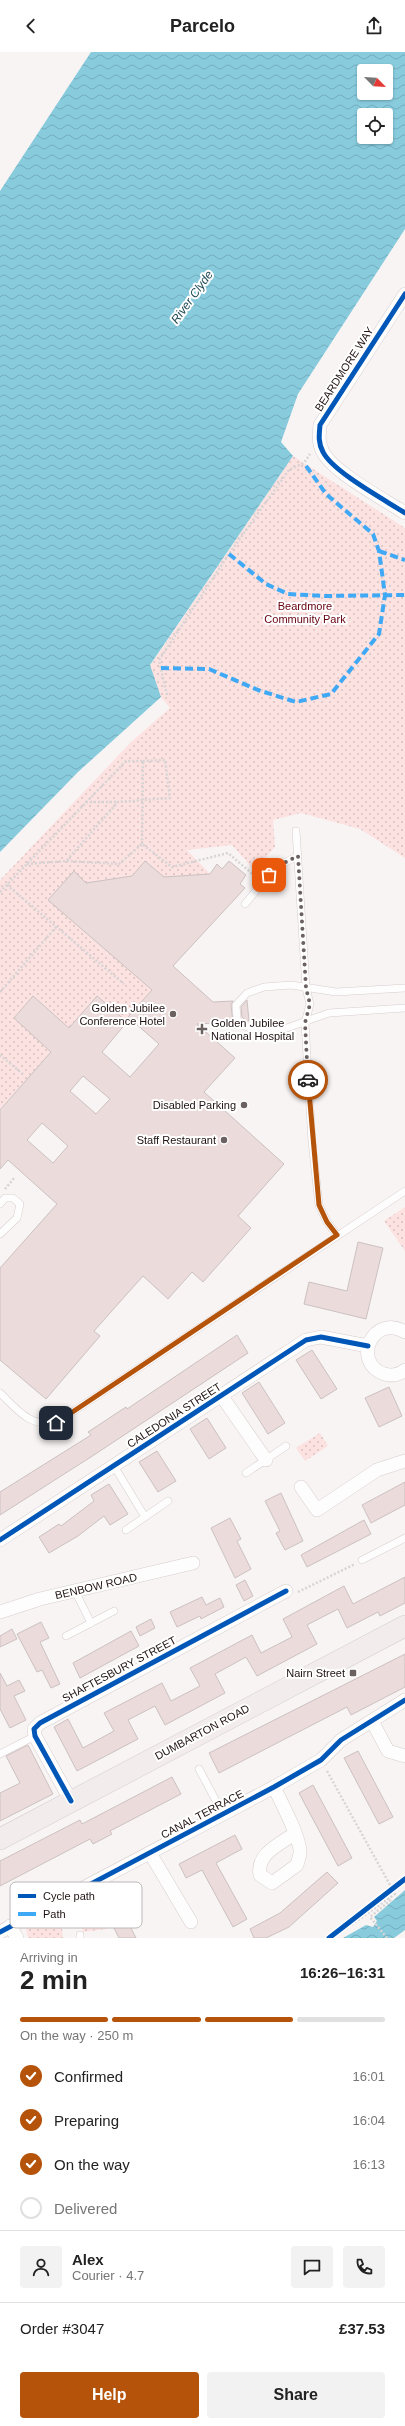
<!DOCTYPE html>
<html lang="en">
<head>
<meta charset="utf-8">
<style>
  :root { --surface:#fff; --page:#f2f2f2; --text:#222; --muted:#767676; --line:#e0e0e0; --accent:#b45309 }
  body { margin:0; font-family:Helvetica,sans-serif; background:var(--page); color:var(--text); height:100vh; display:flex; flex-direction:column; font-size:15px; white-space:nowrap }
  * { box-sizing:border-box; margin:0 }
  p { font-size:13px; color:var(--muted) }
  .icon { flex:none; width:22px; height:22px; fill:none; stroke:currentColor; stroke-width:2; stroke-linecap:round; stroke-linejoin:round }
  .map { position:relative; height:1886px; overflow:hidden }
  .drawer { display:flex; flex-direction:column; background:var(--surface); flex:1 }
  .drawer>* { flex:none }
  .needle { width:26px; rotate:114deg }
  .tools { position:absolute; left:357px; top:12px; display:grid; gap:8px }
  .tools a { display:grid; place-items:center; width:36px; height:36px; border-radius:4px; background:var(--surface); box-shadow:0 1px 3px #0004; font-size:20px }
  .pin { position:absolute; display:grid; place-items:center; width:34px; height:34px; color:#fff; margin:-17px; border-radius:8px; box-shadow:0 2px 6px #0006 }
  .courier { position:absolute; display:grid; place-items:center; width:40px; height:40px; margin:-20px; border:3px solid #b45309; border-radius:50%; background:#fff; color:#222; box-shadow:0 1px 5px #0007 }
  .head em { font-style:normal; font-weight:800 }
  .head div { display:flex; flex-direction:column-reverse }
  .head { display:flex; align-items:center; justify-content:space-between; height:68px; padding:0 20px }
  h1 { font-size:26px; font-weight:800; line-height:30px }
  .bar { display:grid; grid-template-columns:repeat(4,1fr); gap:6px 4px; align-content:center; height:48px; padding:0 20px }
  .bar i { height:5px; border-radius:3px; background:var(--line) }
  .bar .active { background:var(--accent) }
  .bar p { grid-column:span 4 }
  .line { display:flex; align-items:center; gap:10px; padding:0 20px; border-top:1px solid var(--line) }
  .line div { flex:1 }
  .round { display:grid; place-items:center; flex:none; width:42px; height:42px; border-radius:4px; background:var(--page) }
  ol { padding:0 20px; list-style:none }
  li { display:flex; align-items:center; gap:12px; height:44px }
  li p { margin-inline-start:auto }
  li .icon { padding:4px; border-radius:50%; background:var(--accent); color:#fff; stroke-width:4 }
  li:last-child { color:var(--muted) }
  li i { width:22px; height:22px; border:2px solid var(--line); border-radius:50% }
  .button { display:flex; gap:8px; margin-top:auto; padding:8px 20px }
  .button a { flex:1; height:46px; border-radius:4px; background:var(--accent); color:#fff; font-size:16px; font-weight:800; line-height:46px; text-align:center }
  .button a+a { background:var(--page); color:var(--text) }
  header { display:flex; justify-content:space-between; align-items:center; height:52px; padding:0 20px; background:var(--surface); font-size:18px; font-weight:800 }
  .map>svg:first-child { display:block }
</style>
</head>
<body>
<header><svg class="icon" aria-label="back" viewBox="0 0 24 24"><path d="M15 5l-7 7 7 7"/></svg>Parcelo<svg class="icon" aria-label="share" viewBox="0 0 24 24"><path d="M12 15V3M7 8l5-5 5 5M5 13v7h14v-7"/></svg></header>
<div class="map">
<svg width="405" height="1886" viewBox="0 0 405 1886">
  <defs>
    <pattern id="green-dots" width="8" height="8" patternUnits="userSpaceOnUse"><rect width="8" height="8" fill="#fce2e1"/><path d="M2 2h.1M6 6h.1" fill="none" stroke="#d8c1c0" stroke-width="1.8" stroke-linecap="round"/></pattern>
    <pattern id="water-waves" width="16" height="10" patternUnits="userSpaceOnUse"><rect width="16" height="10" fill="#87cbdd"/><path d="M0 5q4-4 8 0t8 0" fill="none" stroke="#74adbd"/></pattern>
  </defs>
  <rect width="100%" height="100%" fill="#f9f4f4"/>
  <g fill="url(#green-dots)">
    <polygon points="293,404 405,476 405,806 360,777 301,761 273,768 275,795 254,818 232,793 187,798 210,822 164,825 145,809 132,824 86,831 74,820 49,849 152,938 128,965 127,970 97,944 69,976 33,944 14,966 51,1000 0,1057 0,828 131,690 170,656 161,645 150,614"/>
    <polygon points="405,1155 405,1199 384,1169"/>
    <polygon points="320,1381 328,1394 305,1409 296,1396"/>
    <polygon points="89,1839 107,1877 83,1880 81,1874 62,1876 63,1886 28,1886 26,1876"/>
  </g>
  <g fill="url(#water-waves)" fill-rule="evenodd">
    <path d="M91 0H405V177L298 342 281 390 293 404 150 613 161 645 78 720 0 800V139ZM364 19H386V41H364ZM364 63H386V85H364Z"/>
    <polygon points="405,1838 405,1878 394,1886 343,1886 366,1873 373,1875 377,1869 374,1865"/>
  </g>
  <g fill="#ebdbda" stroke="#cbc1c1" fill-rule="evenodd">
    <path d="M145 809 164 825 210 822 217 812 222 817 229 809 246 823 240 832 245 836 173 914 213 950 233 949 231 953 233 970 197 972 235 1006 204 1040 284 1112 238 1164 251 1176 203 1230 192 1220 168 1247 143 1224 94 1279 100 1284 46 1347 0 1308V1216L57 1152 8 1108 0 1117V1058L51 1000 14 966 33 944 69 976 97 944 127 970 102 1000 130 1025 159 992 128 965 152 938 48 848 74 819 86 831 132 824ZM83 1024 110 1047 96 1062 70 1039ZM42 1071 68 1094 53 1111 27 1088Z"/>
    <polygon points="247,948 249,969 246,969 242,965 241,955"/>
    <polygon points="358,1190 383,1196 366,1267 304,1252 309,1230 347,1239"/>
    <polygon points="237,1283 248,1301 94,1403 0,1463 0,1440 91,1383 88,1380 126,1355 127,1357"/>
    <polygon points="312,1298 337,1337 321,1347 296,1308"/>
    <polygon points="259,1330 285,1371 268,1382 242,1341"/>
    <polygon points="389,1335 402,1364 379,1375 365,1346"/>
    <polygon points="207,1366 226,1396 209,1407 190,1377"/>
    <polygon points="157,1399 176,1429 158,1440 139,1410"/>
    <polygon points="405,1430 405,1453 371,1471 362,1453"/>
    <polygon points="109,1432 128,1462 110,1473 104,1464 78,1484 49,1501 39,1485 59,1472 61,1474 94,1449 91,1443"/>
    <polygon points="281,1441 303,1489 285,1498 276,1481 280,1479 265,1449"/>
    <polygon points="230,1466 241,1487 237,1489 251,1517 235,1526 211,1476"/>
    <polygon points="364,1468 371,1482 307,1515 301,1503"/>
    <polygon points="405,1525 405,1551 380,1564 378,1560 347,1576 338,1557 307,1573 317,1592 257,1624 246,1605 215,1622 225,1641 165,1673 155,1654 128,1668 138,1687 77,1719 54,1675 68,1667 83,1696 114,1679 104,1661 162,1631 171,1649 200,1634 190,1616 252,1583 261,1601 292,1585 283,1567 344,1534 353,1552"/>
    <polygon points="245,1528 253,1544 244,1549 236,1533"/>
    <polygon points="202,1545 206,1553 220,1546 224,1555 201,1567 200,1564 177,1575 170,1560"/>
    <polygon points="151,1567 155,1576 140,1584 136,1575"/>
    <polygon points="41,1570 49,1586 40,1590 60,1632 51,1636 42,1618 37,1620 17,1582"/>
    <polygon points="12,1577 17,1587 0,1595 0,1584"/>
    <polygon points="131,1579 139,1594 80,1626 73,1611"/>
    <polygon points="405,1602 405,1635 351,1663 347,1655 219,1721 209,1701"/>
    <polygon points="0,1621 7,1634 19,1628 25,1639 14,1644 26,1668 10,1676 0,1657"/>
    <polygon points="28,1693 53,1742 0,1769 0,1741 20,1731 6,1704"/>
    <polygon points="358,1699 393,1765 379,1772 344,1706"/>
    <polygon points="172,1725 181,1742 110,1779 112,1782 93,1792 90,1787 0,1834 0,1809 80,1768 82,1772"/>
    <polygon points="313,1733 352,1806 338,1814 299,1741"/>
    <polygon points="235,1783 242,1797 216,1811 247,1867 233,1875 202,1818 186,1826 179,1812"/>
    <polygon points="327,1820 338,1831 289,1875 266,1886 254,1886 250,1877 280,1861"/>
    <polygon points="111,1836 136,1886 119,1886 97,1843"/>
  </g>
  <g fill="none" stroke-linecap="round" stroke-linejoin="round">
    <g stroke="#d6cdcc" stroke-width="8">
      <g id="lane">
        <polyline points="296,779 306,936 310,952 305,971 312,1090 319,1153 327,1170 337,1183"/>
        <polyline points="245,852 276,815 298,804"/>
        <polyline points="405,936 336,940 291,933 264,935 247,941 236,953 237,967 244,974 257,978 284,977 329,961 405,956"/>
        <polyline points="0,1152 5,1146 13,1146 20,1152 17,1166 0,1182"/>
        <path d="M0 1341C19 1359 28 1374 56 1371L405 1139"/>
        <polyline points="114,1414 145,1465"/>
        <polyline points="246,1421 286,1394"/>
        <polyline points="126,1478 168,1449"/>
        <polyline points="362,1508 405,1486"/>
        <polyline points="75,1539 91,1571"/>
        <polyline points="66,1584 114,1559"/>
        <polyline points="0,1702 35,1684"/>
        <polyline points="199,1717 223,1762"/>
        <polyline points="80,1883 80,1886"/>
      </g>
    </g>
    <g stroke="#d6cdcc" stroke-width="14">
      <g id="street">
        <path d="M405 242 320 373C319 383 318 391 323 400 333 420 385 448 405 461"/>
        <path d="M405 1280C373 1261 351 1310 384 1322 391 1324 399 1323 405 1318"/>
        <polyline points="221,1343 266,1408"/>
        <polyline points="301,1435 317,1458 377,1418 405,1409"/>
        <polyline points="0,1488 306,1288 321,1285 368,1294"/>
        <polyline points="0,1560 40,1547 193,1511"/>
        <polyline points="372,1669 388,1699 405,1704"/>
        <path d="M274 1735C283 1754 296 1777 300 1797 301 1802 298 1808 297 1813L272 1831 260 1823C256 1802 280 1792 294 1782"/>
        <polyline points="71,1749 35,1684 34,1677 40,1671 286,1539"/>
        <polyline points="150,1801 191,1870"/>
        <polyline points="10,1874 17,1886"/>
        <polyline points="0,1880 274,1735 321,1708 341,1688 405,1648"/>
      </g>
    </g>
    <g stroke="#d4d0d0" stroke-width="22">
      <polyline id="primary" points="0,1787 405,1574"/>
    </g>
    <g stroke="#d6d4d4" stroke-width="2.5" stroke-dasharray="2 2" stroke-linecap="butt">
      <polyline points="167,643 159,608 229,502 289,418 304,411 310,402"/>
      <polyline points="86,750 117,750"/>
      <polyline points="67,808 118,750 170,746 165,708 143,709"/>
      <polyline points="27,812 67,809 119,812 142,792 172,815 228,801 256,825"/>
      <polyline points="7,833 124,932"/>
      <polyline points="0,840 126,709 143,709 142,792"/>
      <polyline points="0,940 56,875"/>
      <polyline points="0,1003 24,1023"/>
      <polyline points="5,1137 15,1125"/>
      <polyline points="298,1540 355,1512"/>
      <polyline points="327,1719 395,1842 351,1873 346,1873"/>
      <polyline points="387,1886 370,1865 391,1848 390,1846"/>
    </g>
    <use href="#lane" stroke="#fefdfd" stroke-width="7"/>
    <use href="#street" stroke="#fefdfd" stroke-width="13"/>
    <use href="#primary" stroke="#f2ecec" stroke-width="21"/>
    <g stroke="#3fa9f5" stroke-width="4" stroke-dasharray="8 4" stroke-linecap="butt">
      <polyline points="379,499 405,508"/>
      <polyline points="229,502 266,532 288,542 325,544 405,543"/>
      <polyline points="161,616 209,617 258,638 296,650 331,642 379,582 385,543 379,499 373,482 326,442 304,411"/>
    </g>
    <g stroke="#fff" stroke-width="8">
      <g id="cycleway">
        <path d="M405 242 320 373C319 383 318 391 323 400 333 420 385 448 405 461"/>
        <polyline points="0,1488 306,1288 321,1285 368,1294"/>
        <polyline points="71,1749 35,1684 34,1677 40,1671 286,1539"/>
        <polyline points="0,1880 274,1735 321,1708 341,1688 405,1648"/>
        <polyline points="329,1886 405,1827"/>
      </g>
    </g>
    <use href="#cycleway" stroke="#0057b8" stroke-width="5"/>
  </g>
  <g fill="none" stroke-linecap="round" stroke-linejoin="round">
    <polyline stroke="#6c6161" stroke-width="4" stroke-dasharray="0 7.2" points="269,823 276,815 298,804 306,936 310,952 305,971 308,1028"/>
    <polyline stroke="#b45309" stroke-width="5" points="56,1371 337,1183 327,1170 319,1153 308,1028"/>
  </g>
  <g fill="#6c6161" stroke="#fff" stroke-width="1.5">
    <circle cx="173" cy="962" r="4"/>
    <path d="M200 971h4v4h4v4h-4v4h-4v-4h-4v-4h4z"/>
    <circle cx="244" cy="1053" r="4"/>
    <circle cx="224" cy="1088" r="4"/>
    <rect x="349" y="1617" width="8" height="8" rx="2"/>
  </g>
  <g text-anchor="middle" stroke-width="4" stroke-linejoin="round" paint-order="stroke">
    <g font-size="11" fill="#201212" stroke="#fff">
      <text transform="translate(344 317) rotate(-57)" y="4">BEARDMORE WAY</text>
      <text transform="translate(174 1363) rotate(-33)" y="4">CALEDONIA STREET</text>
      <text transform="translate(96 1534) rotate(-13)" y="4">BENBOW ROAD</text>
      <text transform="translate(119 1617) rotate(-28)" y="4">SHAFTESBURY STREET</text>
      <text transform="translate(202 1680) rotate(-28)" y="4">DUMBARTON ROAD</text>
      <text transform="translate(202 1762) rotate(-28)" y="4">CANAL TERRACE</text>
    </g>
    <g font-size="11" fill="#67010f" stroke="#fff">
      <text x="305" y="558">Beardmore<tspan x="305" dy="13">Community Park</tspan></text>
    </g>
    <g font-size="11" fill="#201212" stroke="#fff" text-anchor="end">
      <text x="165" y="960">Golden Jubilee<tspan x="165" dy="13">Conference Hotel</tspan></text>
      <text x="211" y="975" text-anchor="start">Golden Jubilee<tspan x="211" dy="13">National Hospital</tspan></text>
      <text x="236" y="1057">Disabled Parking</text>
      <text x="216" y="1092">Staff Restaurant</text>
      <text x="345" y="1625">Nairn Street</text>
    </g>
    <g font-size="12" font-style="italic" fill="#1f4b56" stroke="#fff">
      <text transform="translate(192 245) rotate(-54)" y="4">River Clyde</text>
    </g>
  </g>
  <rect x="10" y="1830" width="132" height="46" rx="6" fill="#fff" stroke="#bcb8b8" stroke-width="1"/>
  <rect x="18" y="1842" width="18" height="4" fill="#0057b8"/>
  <rect x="18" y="1860" width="18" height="4" fill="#3fa9f5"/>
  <g font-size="11" fill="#201212">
    <text x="43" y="1848">Cycle path</text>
    <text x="43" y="1866">Path</text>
  </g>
</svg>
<div class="tools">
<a><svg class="needle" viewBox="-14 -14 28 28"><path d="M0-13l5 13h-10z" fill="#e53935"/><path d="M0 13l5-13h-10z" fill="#767676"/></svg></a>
<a><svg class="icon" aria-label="locate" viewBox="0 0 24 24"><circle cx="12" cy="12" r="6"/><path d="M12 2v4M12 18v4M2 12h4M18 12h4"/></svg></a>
</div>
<div class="pin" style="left:269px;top:823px;background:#ea580c"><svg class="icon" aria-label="bag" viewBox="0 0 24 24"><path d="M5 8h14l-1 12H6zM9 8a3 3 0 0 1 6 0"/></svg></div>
<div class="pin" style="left:56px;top:1371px;background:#1f2937"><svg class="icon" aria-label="home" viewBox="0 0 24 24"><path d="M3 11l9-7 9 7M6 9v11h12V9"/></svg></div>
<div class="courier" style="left:308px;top:1028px"><svg class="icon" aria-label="car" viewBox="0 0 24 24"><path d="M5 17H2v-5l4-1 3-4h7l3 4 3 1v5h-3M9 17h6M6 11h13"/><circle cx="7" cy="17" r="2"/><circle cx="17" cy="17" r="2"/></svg></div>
</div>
<section class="drawer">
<div class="head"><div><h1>2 min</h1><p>Arriving in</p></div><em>16:26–16:31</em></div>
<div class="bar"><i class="active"></i><i class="active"></i><i class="active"></i><i></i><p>On the way · 250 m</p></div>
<ol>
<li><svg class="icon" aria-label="check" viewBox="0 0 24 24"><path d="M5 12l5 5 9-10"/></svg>Confirmed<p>16:01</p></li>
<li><svg class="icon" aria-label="check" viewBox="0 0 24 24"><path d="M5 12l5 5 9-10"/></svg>Preparing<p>16:04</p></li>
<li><svg class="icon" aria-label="check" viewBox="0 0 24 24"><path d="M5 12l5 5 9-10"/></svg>On the way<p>16:13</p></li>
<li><i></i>Delivered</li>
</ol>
<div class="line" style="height:72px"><a class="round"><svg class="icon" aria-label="person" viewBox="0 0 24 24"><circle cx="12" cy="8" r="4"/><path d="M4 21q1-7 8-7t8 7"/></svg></a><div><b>Alex</b><p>Courier · 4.7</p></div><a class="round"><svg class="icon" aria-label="chat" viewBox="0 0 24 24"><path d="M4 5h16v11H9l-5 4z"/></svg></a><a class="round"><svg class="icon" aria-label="phone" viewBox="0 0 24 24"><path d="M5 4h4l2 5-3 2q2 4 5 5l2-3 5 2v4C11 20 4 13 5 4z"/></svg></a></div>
<div class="line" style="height:52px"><div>Order #3047</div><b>£37.53</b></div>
<div class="button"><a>Help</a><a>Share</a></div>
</section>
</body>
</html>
